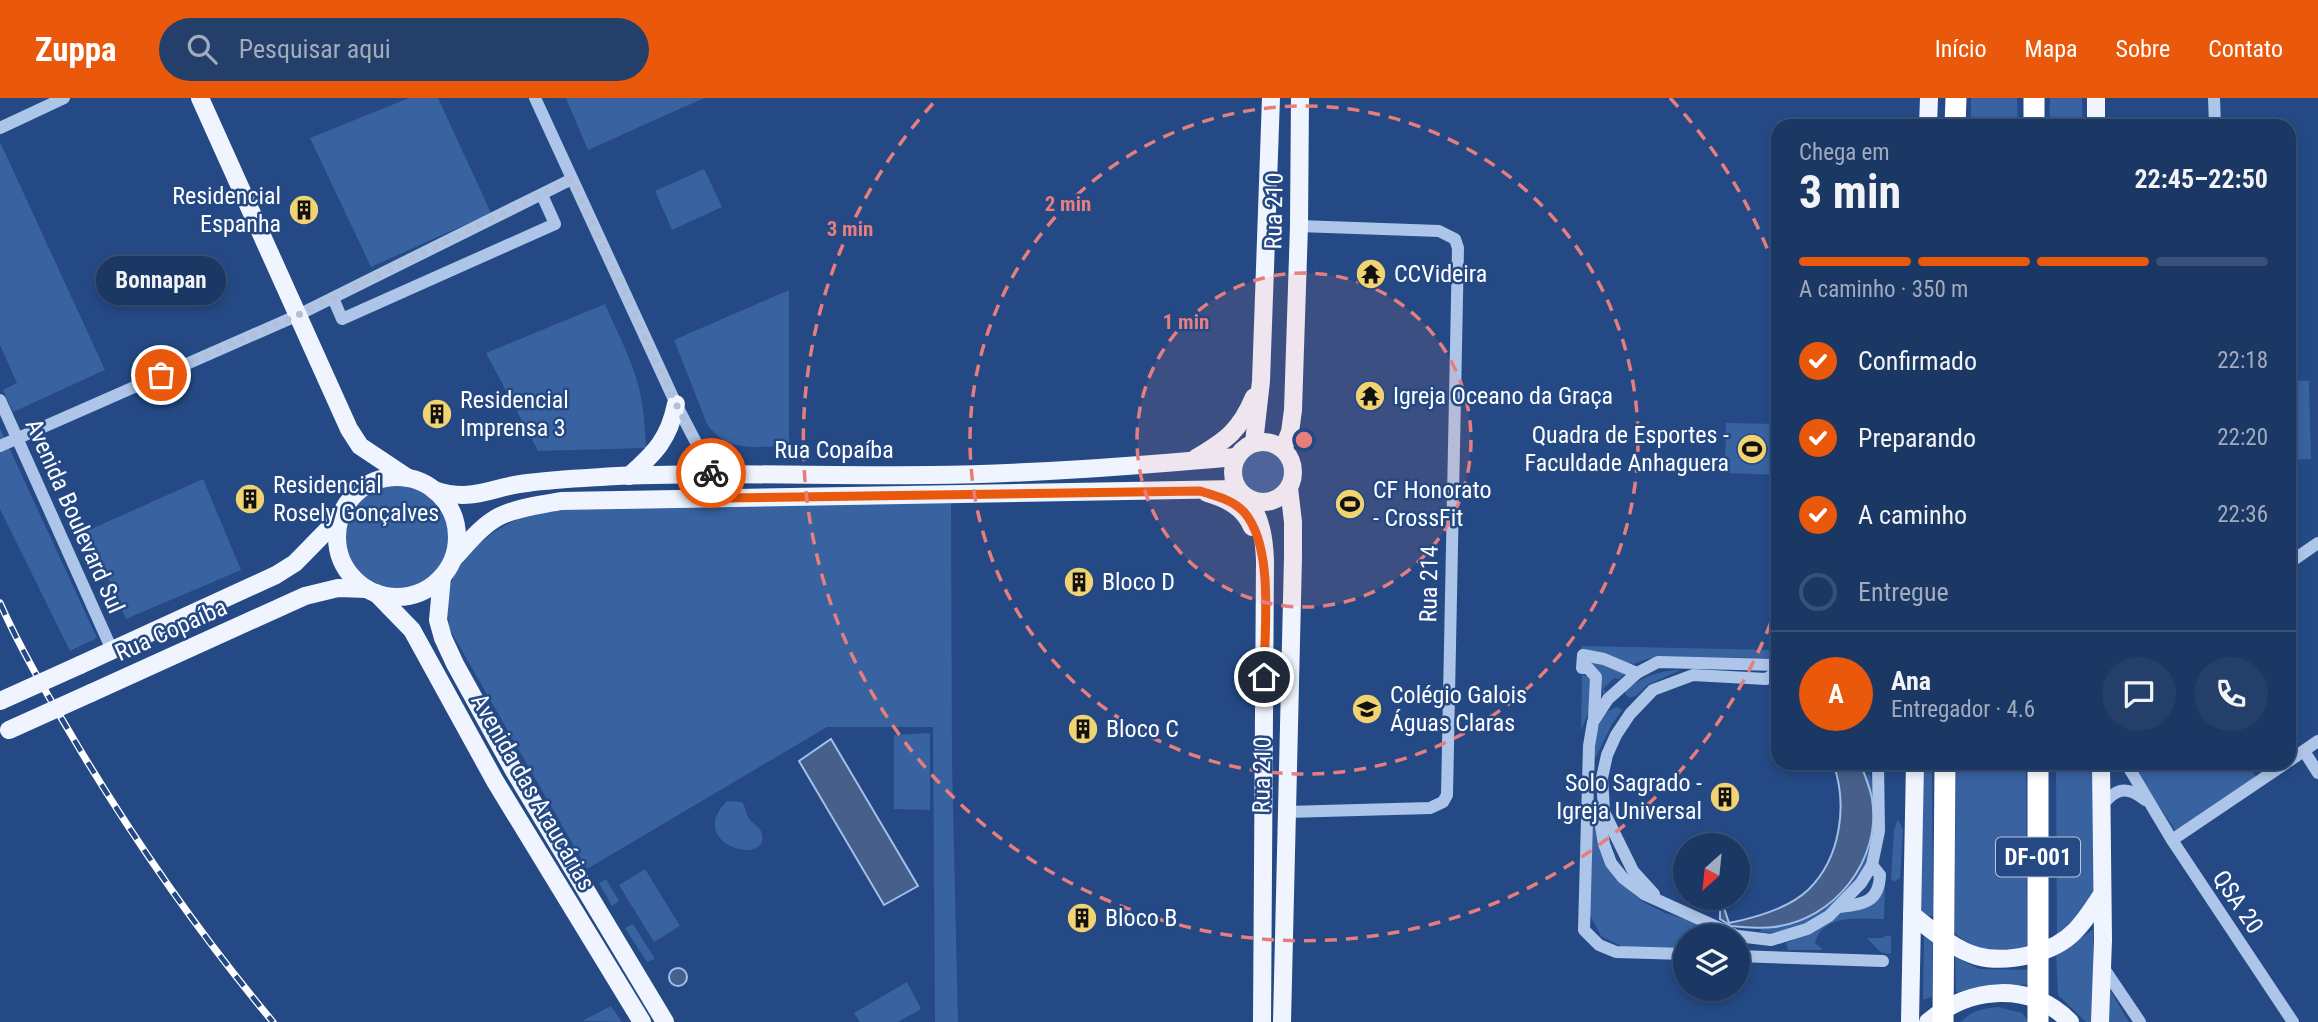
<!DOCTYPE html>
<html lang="pt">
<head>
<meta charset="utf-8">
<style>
  :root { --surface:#1b3763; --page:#243f69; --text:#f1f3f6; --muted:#a0acbe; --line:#395178; --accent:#ea580c }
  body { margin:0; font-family:"Roboto Condensed",sans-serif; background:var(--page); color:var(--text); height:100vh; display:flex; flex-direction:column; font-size:26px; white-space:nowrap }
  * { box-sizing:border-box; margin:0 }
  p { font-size:23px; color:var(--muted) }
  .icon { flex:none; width:38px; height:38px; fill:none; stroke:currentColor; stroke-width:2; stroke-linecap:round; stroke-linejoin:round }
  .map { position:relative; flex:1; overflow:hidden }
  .side { position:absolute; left:1771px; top:21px; width:525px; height:651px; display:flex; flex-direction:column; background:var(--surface); border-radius:21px; box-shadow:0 4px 10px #0003,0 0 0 2px var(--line) }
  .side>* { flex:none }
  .needle { width:46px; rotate:207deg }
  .tools { position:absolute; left:1673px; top:735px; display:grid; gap:14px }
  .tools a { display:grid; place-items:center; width:77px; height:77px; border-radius:50%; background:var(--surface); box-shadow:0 4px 10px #0003,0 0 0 2px var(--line); font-size:35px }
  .pin { position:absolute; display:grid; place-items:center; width:60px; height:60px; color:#fff; margin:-30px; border:4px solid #fff; border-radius:50%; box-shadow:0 2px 7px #0007 }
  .courier { position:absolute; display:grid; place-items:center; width:70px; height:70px; margin:-35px; border:5px solid #ea580c; border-radius:50%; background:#fff; color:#222; box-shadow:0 2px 9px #0007 }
  .bubble { position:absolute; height:49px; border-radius:24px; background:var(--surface); box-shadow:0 4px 10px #0003,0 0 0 2px var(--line); font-size:23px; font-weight:700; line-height:49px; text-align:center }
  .head em { font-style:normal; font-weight:700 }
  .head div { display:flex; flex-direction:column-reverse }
  .head { display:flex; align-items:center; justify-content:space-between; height:119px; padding:0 28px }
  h1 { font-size:46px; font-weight:700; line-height:52px }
  .bar { display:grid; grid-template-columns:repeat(4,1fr); gap:10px 7px; align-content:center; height:84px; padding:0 28px }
  .bar i { height:9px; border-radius:5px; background:var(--line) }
  .bar .on { background:var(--accent) }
  .bar p { grid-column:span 4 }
  .line { display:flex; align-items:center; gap:18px; padding:0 28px; border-top:2px solid var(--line) }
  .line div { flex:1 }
  .round { display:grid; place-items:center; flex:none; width:74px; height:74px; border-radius:37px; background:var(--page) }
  ol { padding:0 28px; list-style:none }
  li { display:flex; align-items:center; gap:21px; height:77px }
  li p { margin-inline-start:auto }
  li .icon { padding:7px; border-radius:50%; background:var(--accent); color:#fff; stroke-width:4 }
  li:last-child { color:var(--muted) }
  li i { width:38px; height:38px; border:4px solid var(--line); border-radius:50% }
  header { display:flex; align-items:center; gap:42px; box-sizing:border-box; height:98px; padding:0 35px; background:var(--accent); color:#fff }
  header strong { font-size:33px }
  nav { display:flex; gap:38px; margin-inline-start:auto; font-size:24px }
  .search { width:490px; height:63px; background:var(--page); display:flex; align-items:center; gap:18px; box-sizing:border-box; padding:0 24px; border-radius:38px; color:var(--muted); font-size:26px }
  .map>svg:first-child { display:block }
</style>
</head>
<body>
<header>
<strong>Zuppa</strong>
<div class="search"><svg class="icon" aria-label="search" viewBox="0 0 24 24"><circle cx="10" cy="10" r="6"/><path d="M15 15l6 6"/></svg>Pesquisar aqui</div>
<nav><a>Início</a><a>Mapa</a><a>Sobre</a><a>Contato</a></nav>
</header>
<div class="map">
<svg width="2318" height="924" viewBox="0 0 2318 924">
  <rect width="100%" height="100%" fill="#244984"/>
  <g fill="#3862a0">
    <polygon points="409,0 438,0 491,115 371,169 310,40"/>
    <polygon points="566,0 704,0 588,52"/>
    <polygon points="1971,0 2017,0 2018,28 1971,28"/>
    <polygon points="2050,0 2082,0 2083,28 2049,28"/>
    <polygon points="0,44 105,272 13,314 3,292 17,285 0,247"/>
    <polygon points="704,71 722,109 672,132 655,93"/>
    <path d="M789 192V348C757 348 728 356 707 326L674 242Z"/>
    <path d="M605 206C617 234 633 263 640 294 644 312 645 331 646 350L538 353 486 255Z"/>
    <polygon points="2289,282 2309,283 2311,361 2289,362"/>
    <polygon points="1726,325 1778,326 1778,377 1725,375"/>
    <polygon points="0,330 97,540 70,553 0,411"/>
    <circle cx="1262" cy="374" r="22"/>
    <polygon points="203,381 241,472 126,521 87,433"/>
    <circle cx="397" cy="438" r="55"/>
    <path d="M951 405 952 665 958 924H935L933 629H827L587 771 449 530C449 522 447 512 447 503 450 465 487 434 520 420 535 414 553 413 568 409Z"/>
    <polygon points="1582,548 1778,552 1778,560 1666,559 1647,561 1634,566 1581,555"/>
    <polygon points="1584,561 1592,561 1626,575 1619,581 1614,580 1603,591 1606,593 1603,597 1601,576"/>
    <path d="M1681 572 1647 587 1637 597 1630 600 1625 596 1626 592C1645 578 1657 573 1681 572Z"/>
    <polygon points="1582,577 1587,578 1590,581 1591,608 1581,633"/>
    <path d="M1617 609 1622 612 1612 626 1593 665C1594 646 1595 615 1617 609Z"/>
    <polygon points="930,635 930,712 894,711 894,637"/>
    <polygon points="1923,665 1932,665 1933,818 1920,819"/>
    <path d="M1956 665H2026L2027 851C1998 859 1977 853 1954 835Z"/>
    <polygon points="2056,665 2093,665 2094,802 2057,839"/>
    <polygon points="2131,665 2247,665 2257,680 2177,735"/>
    <path d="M1867 676H1870C1874 691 1879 708 1876 723 1874 734 1868 745 1868 755 1867 764 1871 756 1867 765 1852 804 1804 839 1761 834V831C1820 827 1867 784 1873 724 1875 705 1867 692 1867 676Z"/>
    <path d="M727 703 742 704C746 710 745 713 748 719 752 726 760 728 762 736 769 770 684 746 727 703Z"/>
    <polygon points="1595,716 1602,753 1632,795 1645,805 1665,815 1699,825 1725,838 1685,838 1685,851 1625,850 1601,838 1589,815 1589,717"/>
    <polygon points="1898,721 1903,732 1900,780 1894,784 1891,780 1894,732"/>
    <polygon points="645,771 680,828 654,844 619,787"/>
    <polygon points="606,781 619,803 612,808 599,785"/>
    <path d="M1881 782H1885L1884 821C1861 821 1823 815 1815 845L1823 852H1788L1786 845 1813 833 1846 811 1872 807 1880 800Z"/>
    <polygon points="633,826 655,861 647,864 625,830"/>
    <polygon points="2093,832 2094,924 2086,924 2058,897 2056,856"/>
    <polygon points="1885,838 1891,838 1891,856 1880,854 1867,840 1884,840"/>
    <polygon points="1924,838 1933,845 1932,899 1923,902"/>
    <polygon points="1955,859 1979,871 2028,872 2030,886 1956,894"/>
    <polygon points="907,884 921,911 898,924 860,924 854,915"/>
    <polygon points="2107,887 2129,924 2109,924"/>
    <polygon points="611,908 622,924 582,923"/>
    <path d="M1998 909 2022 915 2029 924H1961C1971 913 1984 910 1998 909Z"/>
  </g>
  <g fill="#46608b" stroke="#a1bfe9" stroke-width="2">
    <polygon points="831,641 918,788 884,807 799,663"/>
    <path d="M1833 665H1860C1865 677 1870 689 1872 701 1882 762 1834 822 1774 829 1760 831 1745 829 1731 828L1720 821V808L1723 807 1729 825C1754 820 1789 810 1808 792 1841 760 1848 706 1833 665Z"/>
    <circle cx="678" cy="879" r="9"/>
  </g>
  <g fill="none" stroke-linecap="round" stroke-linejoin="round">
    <g stroke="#adc5e8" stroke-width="12">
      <polyline points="535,0 676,306 725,400"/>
      <polyline points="2214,0 2215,28"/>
      <polyline points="0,30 64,0"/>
      <polyline points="333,200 342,221 555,126 542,97"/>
      <polyline points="0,302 112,552"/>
      <polyline points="0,348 296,218 572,81"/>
      <polyline points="2289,465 2318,445"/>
      <polyline points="1594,620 1596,579 1588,570 1582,570 1583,557 1604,561 1637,575"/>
      <polyline points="2304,653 2318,675"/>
      <polyline points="2289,663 2318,643"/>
      <polyline points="2126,665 2172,742 2293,924"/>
      <path d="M2100 710C2114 691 2126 686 2145 702"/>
      <polyline points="1286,714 1430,710 1443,704 1447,697 1458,150 1455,141 1439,133 1299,128"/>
      <polyline points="1604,714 1633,773 1654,796"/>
      <polyline points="2172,742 2286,665"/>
      <path d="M1839 809C1863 806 1879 805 1880 777L1872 767"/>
      <polyline points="1737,838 1644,796 1623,780 1611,765 1604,746 1600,722 1604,713 1602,680 1607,657 1616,637 1630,616 1653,592 1693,577 1766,581 1778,574"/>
      <polyline points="1738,838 1771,842 1807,831 1829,818 1861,785 1872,767 1879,733 1878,665"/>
      <polyline points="1685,856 1616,854 1599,847 1584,832 1589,648 1593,624 1608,601 1637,575 1658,564 1778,567"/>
      <polyline points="1738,858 1883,863"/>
      <polyline points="2103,869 2140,924"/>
    </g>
    <g stroke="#eff4fe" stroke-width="18">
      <polyline points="200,0 349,331 360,348 408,380"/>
      <polyline points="2096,0 2096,28"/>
      <polyline points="1928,28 1929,0"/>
      <circle cx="1263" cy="374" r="30"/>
      <polyline points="1254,345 1261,283 1271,0"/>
      <polyline points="1283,351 1290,334 1293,312 1299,128 1300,0"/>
      <path d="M1196 360C1227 342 1240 332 1254 299"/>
      <path d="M629 378C655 355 669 341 676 306"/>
      <circle cx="397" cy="439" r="60"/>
      <path d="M434 392C473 405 490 389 527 385 557 381 587 380 617 378 721 374 825 378 930 377 1032 376 1134 368 1236 359"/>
      <path d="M1207 395C1227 401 1244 409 1252 429"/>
      <path d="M1249 402C1261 422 1264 439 1265 462L1262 924"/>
      <path d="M454 460C467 446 482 427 500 418 519 409 541 407 561 403L1237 391"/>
      <polyline points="442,479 438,522 443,540 455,566 513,671 665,924"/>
      <polyline points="376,495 412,532 495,683 642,924"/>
      <polyline points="80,567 276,477 295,465 340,419"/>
      <polyline points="91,595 305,498 338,490 367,491"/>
      <path d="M1912 817C1932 832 1953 851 1977 858 2007 866 2053 856 2075 833 2085 823 2093 810 2101 798"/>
      <polyline points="1282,924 1293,459 1293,424 1289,390"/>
      <polyline points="1910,924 1915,665"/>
      <path d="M1928 924C1969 888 2031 883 2070 924"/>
      <polyline points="2100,924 2103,842 2101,665"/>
    </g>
    <g stroke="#fff" stroke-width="21">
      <polyline points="2034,0 2034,28"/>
      <polyline points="1955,28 1956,0"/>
      <polyline points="2038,665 2038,924"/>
      <polyline points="1943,924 1945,665"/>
    </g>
    <g stroke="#fff" stroke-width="7">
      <path id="rail" d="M0 505C23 557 53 606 82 655 139 749 202 839 273 924"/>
    </g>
    <use href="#rail" stroke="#244984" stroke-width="4.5" stroke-dasharray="13" stroke-linecap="butt"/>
    <g stroke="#eff4fe" stroke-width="18">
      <polyline points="0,603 80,567"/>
      <polyline points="9,632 91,595"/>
    </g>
  </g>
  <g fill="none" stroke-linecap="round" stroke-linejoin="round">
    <polyline stroke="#b2bfd4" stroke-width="7" stroke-dasharray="0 12.6" points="161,277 296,218 572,81 676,306 711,375"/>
    <path stroke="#ea580c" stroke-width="9" d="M711 375 725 400 1200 393C1216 398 1233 402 1244 414 1275 449 1264 535 1264 579"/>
  </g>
  <circle cx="1304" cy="342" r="167" fill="#e67e7e" fill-opacity=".12"/>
  <g fill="none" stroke="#e67e7e" stroke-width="3.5" stroke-dasharray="12 9">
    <circle cx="1304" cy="342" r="167"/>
    <circle cx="1304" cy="342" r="334"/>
    <path d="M1778 505A501 501 0 1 1 938 0M1670 0A501 501 0 0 1 1778 179"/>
  </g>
  <defs>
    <g id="building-disc" transform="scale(1.575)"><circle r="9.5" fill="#f2d371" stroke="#244984"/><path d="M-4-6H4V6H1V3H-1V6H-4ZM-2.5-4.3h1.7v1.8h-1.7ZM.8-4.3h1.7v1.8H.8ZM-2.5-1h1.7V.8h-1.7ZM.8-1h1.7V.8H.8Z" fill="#111"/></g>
    <g id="temple-disc" transform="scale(1.575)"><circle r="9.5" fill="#f2d371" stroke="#244984"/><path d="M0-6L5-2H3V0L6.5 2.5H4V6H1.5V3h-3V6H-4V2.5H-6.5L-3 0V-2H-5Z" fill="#111"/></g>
    <g id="stadium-disc" transform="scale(1.575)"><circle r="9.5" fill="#f2d371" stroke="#244984"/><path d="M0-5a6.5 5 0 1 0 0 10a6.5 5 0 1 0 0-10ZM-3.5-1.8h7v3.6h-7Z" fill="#111"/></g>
    <g id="school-disc" transform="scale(1.575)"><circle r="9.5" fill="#f2d371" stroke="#244984"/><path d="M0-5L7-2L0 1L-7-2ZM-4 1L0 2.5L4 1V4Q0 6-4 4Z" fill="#111"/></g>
  </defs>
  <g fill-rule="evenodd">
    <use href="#building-disc" x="304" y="112"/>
    <use href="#temple-disc" x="1371" y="176"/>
    <use href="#temple-disc" x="1370" y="298"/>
    <use href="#building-disc" x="437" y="316"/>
    <use href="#stadium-disc" x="1752" y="351"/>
    <use href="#building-disc" x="250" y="401"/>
    <use href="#stadium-disc" x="1350" y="406"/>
    <use href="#building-disc" x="1079" y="484"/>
    <use href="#school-disc" x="1367" y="611"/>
    <use href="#building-disc" x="1083" y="631"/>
    <use href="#building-disc" x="1725" y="699"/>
    <use href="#building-disc" x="1082" y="820"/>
  </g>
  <g text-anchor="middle" stroke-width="5" stroke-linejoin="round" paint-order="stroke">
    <rect fill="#244984" stroke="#bdc8da" stroke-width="2" x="1996" y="739.5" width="84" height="39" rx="5"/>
    <g font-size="23" font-weight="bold" fill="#fff">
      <text x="2038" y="767">DF-001</text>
    </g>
    <g font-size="24" fill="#fff" stroke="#244984" text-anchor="start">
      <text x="281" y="106" text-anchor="end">Residencial<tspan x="281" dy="28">Espanha</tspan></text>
      <text x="1394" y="184">CCVideira</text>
      <text x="1393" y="306">Igreja Oceano da Graça</text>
      <text x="460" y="310">Residencial<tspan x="460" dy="28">Imprensa 3</tspan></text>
      <text x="1729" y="345" text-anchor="end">Quadra de Esportes -<tspan x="1729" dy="28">Faculdade Anhaguera</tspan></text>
      <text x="273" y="395">Residencial<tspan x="273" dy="28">Rosely Gonçalves</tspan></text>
      <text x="1373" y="400">CF Honorato<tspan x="1373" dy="28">- CrossFit</tspan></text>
      <text x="1102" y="492">Bloco D</text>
      <text x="1390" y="605">Colégio Galois<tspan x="1390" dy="28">Águas Claras</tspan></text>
      <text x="1106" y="639">Bloco C</text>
      <text x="1702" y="693" text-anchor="end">Solo Sagrado -<tspan x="1702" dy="28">Igreja Universal</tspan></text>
      <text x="1105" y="828">Bloco B</text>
    </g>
    <g font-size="24" fill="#fff" stroke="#244984">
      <text transform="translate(1274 113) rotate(-89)" y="8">Rua 210</text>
      <text x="834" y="360">Rua Copaíba</text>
      <text transform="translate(75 418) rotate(66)" y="8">Avenida Boulevard Sul</text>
      <text transform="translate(1429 486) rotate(-89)" y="8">Rua 214</text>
      <text transform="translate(171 532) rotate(-24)" y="8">Rua Copaíba</text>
      <text transform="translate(1262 677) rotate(-89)" y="8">Rua 210</text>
      <text transform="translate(533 694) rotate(60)" y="8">Avenida das Araucárias</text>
      <text transform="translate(2238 804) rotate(56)" y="8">QSA 20</text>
    </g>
  </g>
  <circle cx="1304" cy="342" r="10" fill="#e67e7e" stroke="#244984" stroke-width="3.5"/>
  <g font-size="21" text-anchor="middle" font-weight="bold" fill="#e67e7e" stroke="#244984" stroke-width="5" stroke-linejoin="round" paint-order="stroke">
    <text x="1068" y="113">2 min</text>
    <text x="850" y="138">3 min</text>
    <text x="1186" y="231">1 min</text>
  </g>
</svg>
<div class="tools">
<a><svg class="needle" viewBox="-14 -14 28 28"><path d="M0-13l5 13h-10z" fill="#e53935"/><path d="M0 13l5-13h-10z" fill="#a0acbe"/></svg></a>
<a><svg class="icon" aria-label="layers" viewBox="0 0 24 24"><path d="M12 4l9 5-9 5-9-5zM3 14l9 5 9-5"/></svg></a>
</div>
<div class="pin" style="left:161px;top:277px;background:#ea580c"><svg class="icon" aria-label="bag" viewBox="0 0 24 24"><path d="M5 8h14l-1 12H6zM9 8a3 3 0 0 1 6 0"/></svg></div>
<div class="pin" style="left:1264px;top:579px;background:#1f2937"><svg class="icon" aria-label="home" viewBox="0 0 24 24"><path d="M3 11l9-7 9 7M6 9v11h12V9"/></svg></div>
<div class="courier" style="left:711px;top:375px"><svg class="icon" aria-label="bike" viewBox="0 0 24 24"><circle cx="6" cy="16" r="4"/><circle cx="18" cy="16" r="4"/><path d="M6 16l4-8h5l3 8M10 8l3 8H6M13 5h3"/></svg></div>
<div class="bubble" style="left:96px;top:158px;width:130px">Bonnapan</div>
<section class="side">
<div class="head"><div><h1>3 min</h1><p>Chega em</p></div><em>22:45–22:50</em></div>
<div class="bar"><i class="on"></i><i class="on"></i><i class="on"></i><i></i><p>A caminho · 350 m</p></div>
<ol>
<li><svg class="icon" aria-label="check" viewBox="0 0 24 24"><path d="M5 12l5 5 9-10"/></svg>Confirmado<p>22:18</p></li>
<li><svg class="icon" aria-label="check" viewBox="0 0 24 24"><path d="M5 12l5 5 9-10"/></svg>Preparando<p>22:20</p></li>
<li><svg class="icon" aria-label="check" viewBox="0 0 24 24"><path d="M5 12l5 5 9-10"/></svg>A caminho<p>22:36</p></li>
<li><i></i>Entregue</li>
</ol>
<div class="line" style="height:126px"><b class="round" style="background:var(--accent);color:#fff">A</b><div><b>Ana</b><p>Entregador · 4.6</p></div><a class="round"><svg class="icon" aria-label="chat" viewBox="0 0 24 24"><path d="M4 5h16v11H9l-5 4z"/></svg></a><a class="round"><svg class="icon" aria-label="phone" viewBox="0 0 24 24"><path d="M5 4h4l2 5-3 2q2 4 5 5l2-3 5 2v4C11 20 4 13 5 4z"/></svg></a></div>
</section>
</div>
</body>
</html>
